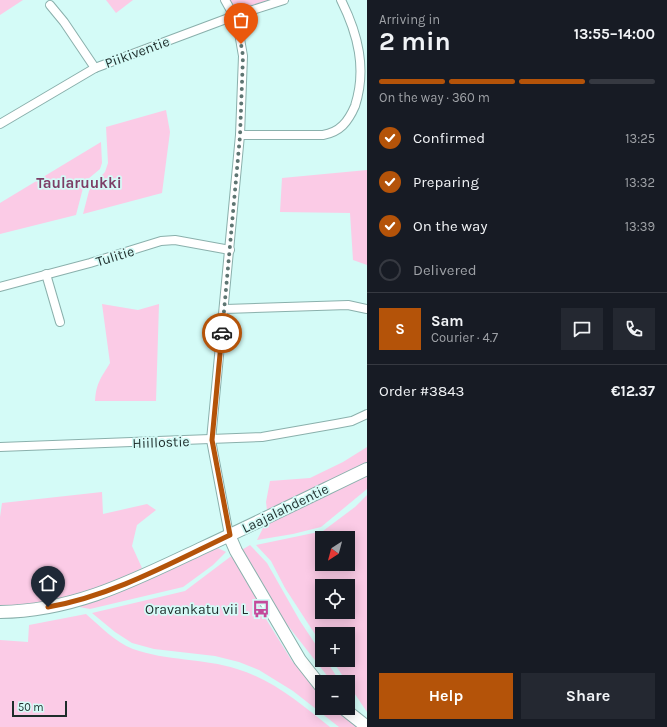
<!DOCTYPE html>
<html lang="en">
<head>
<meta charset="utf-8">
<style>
  :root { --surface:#171b24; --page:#242831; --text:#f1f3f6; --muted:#9ea1a6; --line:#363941; --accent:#b45309 }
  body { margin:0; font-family:Karla,sans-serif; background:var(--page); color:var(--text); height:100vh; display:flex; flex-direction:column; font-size:15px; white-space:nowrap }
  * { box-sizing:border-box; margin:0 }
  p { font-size:13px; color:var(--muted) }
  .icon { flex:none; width:22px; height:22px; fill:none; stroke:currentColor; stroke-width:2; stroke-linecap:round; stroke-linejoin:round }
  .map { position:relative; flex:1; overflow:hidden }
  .drawer { display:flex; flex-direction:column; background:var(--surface); width:300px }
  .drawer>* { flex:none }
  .needle { width:26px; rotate:216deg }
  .tools { position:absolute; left:315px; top:531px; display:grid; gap:8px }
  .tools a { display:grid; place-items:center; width:40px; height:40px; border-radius:0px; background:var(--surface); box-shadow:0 2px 10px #0003; font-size:20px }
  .scale { position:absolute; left:12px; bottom:10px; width:55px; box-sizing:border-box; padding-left:4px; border:2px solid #1e2d2b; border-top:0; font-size:11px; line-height:14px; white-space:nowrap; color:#1e2d2b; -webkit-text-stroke:3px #d4fbf7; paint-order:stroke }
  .pin { position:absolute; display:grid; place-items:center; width:34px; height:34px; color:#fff; margin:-41px -17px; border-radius:50% 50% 50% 0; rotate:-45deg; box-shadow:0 0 4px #0007 }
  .pin .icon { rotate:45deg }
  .courier { position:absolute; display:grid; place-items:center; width:40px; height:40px; margin:-20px; border:3px solid #b45309; border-radius:50%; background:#fff; color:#222; box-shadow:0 1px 5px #0007 }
  .head em { font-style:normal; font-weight:700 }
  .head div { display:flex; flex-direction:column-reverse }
  .head { display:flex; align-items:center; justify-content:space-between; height:68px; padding:0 12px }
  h1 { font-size:26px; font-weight:700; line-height:30px }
  .bar { display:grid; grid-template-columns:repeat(4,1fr); gap:6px 4px; align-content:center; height:48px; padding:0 12px }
  .bar i { height:5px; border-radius:3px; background:var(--line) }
  .bar .active { background:var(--accent) }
  .bar p { grid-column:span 4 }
  .line { display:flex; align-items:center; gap:10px; padding:0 12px; border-top:1px solid var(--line) }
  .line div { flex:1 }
  .round { display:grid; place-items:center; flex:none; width:42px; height:42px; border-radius:0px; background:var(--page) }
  ol { padding:0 12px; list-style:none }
  li { display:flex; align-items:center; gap:12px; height:44px }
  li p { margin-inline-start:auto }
  li .icon { padding:4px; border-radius:50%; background:var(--accent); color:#fff; stroke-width:4 }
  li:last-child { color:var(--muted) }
  li i { width:22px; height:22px; border:2px solid var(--line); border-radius:50% }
  .primary-button { display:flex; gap:8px; margin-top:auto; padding:8px 12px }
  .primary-button a { flex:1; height:46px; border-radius:0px; background:var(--accent); color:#fff; font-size:16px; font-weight:700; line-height:46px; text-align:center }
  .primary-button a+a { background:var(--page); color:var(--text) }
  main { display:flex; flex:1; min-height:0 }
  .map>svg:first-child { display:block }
</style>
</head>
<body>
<main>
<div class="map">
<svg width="367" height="727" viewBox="0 0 367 727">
  <rect width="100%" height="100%" fill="#d4fbf7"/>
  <g fill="#fbcbe6" fill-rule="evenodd">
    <polygon points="0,0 23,0 0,15"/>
    <polygon points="106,0 133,0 116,13"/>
    <polygon points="228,0 272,0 235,12"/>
    <polygon points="166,110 170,132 162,193 83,214 89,191 93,184 105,172 108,163 106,127"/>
    <polygon points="101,142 102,163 100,169 88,179 83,188 76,215 0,234 0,203"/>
    <polygon points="367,170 367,265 353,260 350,213 280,212 282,178"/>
    <path d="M102 304 138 310 159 304 156 401H95C96 383 101 378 110 363Z"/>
    <polygon points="367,447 367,463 301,496 267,510 266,502 270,481 310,478 343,462"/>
    <polygon points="367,474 367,489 321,527 293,534 257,540 264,526 275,519"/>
    <path d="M102 492 103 514 147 504 156 510 137 525 132 546 142 568C119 580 96 592 71 599 48 605 24 606 0 607V517L2 503Z"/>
    <path d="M367 495V712L332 660H348V634H322V645L285 588 271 561 256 545 323 531 355 507ZM322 538H348V564H322ZM322 586H348V612H322Z"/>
    <polygon points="250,545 267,563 300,621 322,654 322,660 326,660 340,682 332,682 278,613 240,551"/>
    <polygon points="218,548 226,552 213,565 183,587 90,609 79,607"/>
    <polygon points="234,554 266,619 292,661 322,696 322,708 335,708 360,727 339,727 293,691 259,670 239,662 215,656 154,649 132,643 115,632 92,613 185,591"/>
    <path d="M86 614C100 626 115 642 133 649 166 661 203 658 237 669 273 680 301 704 330 727H0V640L28 642 29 625Z"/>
  </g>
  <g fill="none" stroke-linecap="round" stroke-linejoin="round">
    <g stroke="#8ab0ac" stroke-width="10">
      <g id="street">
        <polyline points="225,0 234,16 239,33 243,56 240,135 211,440 229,535"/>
        <polyline points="50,5 64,22 95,68"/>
        <polyline points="0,124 95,68 234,16 284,0"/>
        <path d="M240 135H323C340 132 348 122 355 106 367 69 358 34 341 0"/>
        <polyline points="46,274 60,322"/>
        <polyline points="0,287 90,263 161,241 175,240 230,250"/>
        <polyline points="225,309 348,305 367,309"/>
        <polyline points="0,447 262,437 336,424 352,421 367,414"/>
      </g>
    </g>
    <g stroke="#8ab0ac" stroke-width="14">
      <g id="secondary">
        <polyline points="229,535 236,551 300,660 322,688"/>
        <path d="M0 612C75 611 134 580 200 549 256 523 311 496 367 469"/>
        <polyline points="343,708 367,727"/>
      </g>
    </g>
    <use href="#street" stroke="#fff" stroke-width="8"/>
    <use href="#secondary" stroke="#fff" stroke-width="12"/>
  </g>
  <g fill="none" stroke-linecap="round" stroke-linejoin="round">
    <polyline stroke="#5e7572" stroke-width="4" stroke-dasharray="0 7.2" points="222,333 240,136 243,56 241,44"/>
    <path stroke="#b45309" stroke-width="5" d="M48 607C112 596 171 563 230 535L212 440 222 333"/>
  </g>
  <defs>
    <g id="bus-bare" transform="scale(1.38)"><path d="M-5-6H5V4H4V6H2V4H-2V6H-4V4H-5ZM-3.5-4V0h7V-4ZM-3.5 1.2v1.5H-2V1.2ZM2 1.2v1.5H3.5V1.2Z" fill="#c44a9b" stroke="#d4fbf7" stroke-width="2.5" paint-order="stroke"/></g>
  </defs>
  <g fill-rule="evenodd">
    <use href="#bus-bare" x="261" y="609"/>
  </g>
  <g text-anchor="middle" stroke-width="3.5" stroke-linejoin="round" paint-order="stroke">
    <g font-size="14" fill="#1e2d2b" stroke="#d4fbf7">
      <text transform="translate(137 52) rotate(-20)" y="5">Piikiventie</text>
      <text transform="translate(115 256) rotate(-17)" y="5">Tulitie</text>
      <text transform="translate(161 442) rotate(-2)" y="5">Hiillostie</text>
      <text transform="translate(285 508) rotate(-26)" y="5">Laajalahdentie</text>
    </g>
    <g font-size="14" fill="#1e2d2b" stroke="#d4fbf7" text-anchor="end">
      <text x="248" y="614">Oravankatu vii L</text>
    </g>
    <g font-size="15" font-weight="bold" fill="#7d3e66" stroke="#d4fbf7">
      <text x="79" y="188">Taularuukki</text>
    </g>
  </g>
</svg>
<div class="tools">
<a><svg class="needle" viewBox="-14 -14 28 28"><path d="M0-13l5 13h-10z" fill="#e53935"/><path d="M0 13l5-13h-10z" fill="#9ea1a6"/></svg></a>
<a><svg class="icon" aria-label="locate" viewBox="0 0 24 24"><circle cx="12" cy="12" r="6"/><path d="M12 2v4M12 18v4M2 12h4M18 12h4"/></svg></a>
<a>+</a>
<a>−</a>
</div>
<div class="scale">50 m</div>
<div class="pin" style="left:241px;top:44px;background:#ea580c"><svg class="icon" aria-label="bag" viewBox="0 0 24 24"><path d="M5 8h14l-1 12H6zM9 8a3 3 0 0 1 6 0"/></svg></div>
<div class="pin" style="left:48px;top:607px;background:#1f2937"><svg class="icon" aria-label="home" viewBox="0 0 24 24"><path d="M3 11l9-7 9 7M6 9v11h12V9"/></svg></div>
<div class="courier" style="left:222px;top:333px"><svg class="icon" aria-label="car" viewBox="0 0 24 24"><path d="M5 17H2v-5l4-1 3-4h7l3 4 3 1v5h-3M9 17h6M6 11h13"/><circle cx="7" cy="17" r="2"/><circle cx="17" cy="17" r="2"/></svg></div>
</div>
<section class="drawer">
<div class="head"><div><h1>2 min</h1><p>Arriving in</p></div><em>13:55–14:00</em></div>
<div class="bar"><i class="active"></i><i class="active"></i><i class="active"></i><i></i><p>On the way · 360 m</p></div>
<ol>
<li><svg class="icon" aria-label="check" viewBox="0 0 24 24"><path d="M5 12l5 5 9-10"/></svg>Confirmed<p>13:25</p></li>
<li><svg class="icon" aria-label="check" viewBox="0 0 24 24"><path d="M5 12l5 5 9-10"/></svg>Preparing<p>13:32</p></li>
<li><svg class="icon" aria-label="check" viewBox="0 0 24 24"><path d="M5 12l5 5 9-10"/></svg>On the way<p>13:39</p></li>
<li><i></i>Delivered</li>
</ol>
<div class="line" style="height:72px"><b class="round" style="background:var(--accent);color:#fff">S</b><div><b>Sam</b><p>Courier · 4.7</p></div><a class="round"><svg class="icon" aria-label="chat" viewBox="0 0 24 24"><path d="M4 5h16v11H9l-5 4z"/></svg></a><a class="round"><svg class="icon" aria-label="phone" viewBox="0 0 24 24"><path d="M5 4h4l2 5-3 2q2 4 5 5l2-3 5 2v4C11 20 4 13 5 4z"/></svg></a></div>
<div class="line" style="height:52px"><div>Order #3843</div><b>€12.37</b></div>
<div class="primary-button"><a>Help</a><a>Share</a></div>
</section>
</main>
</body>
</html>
